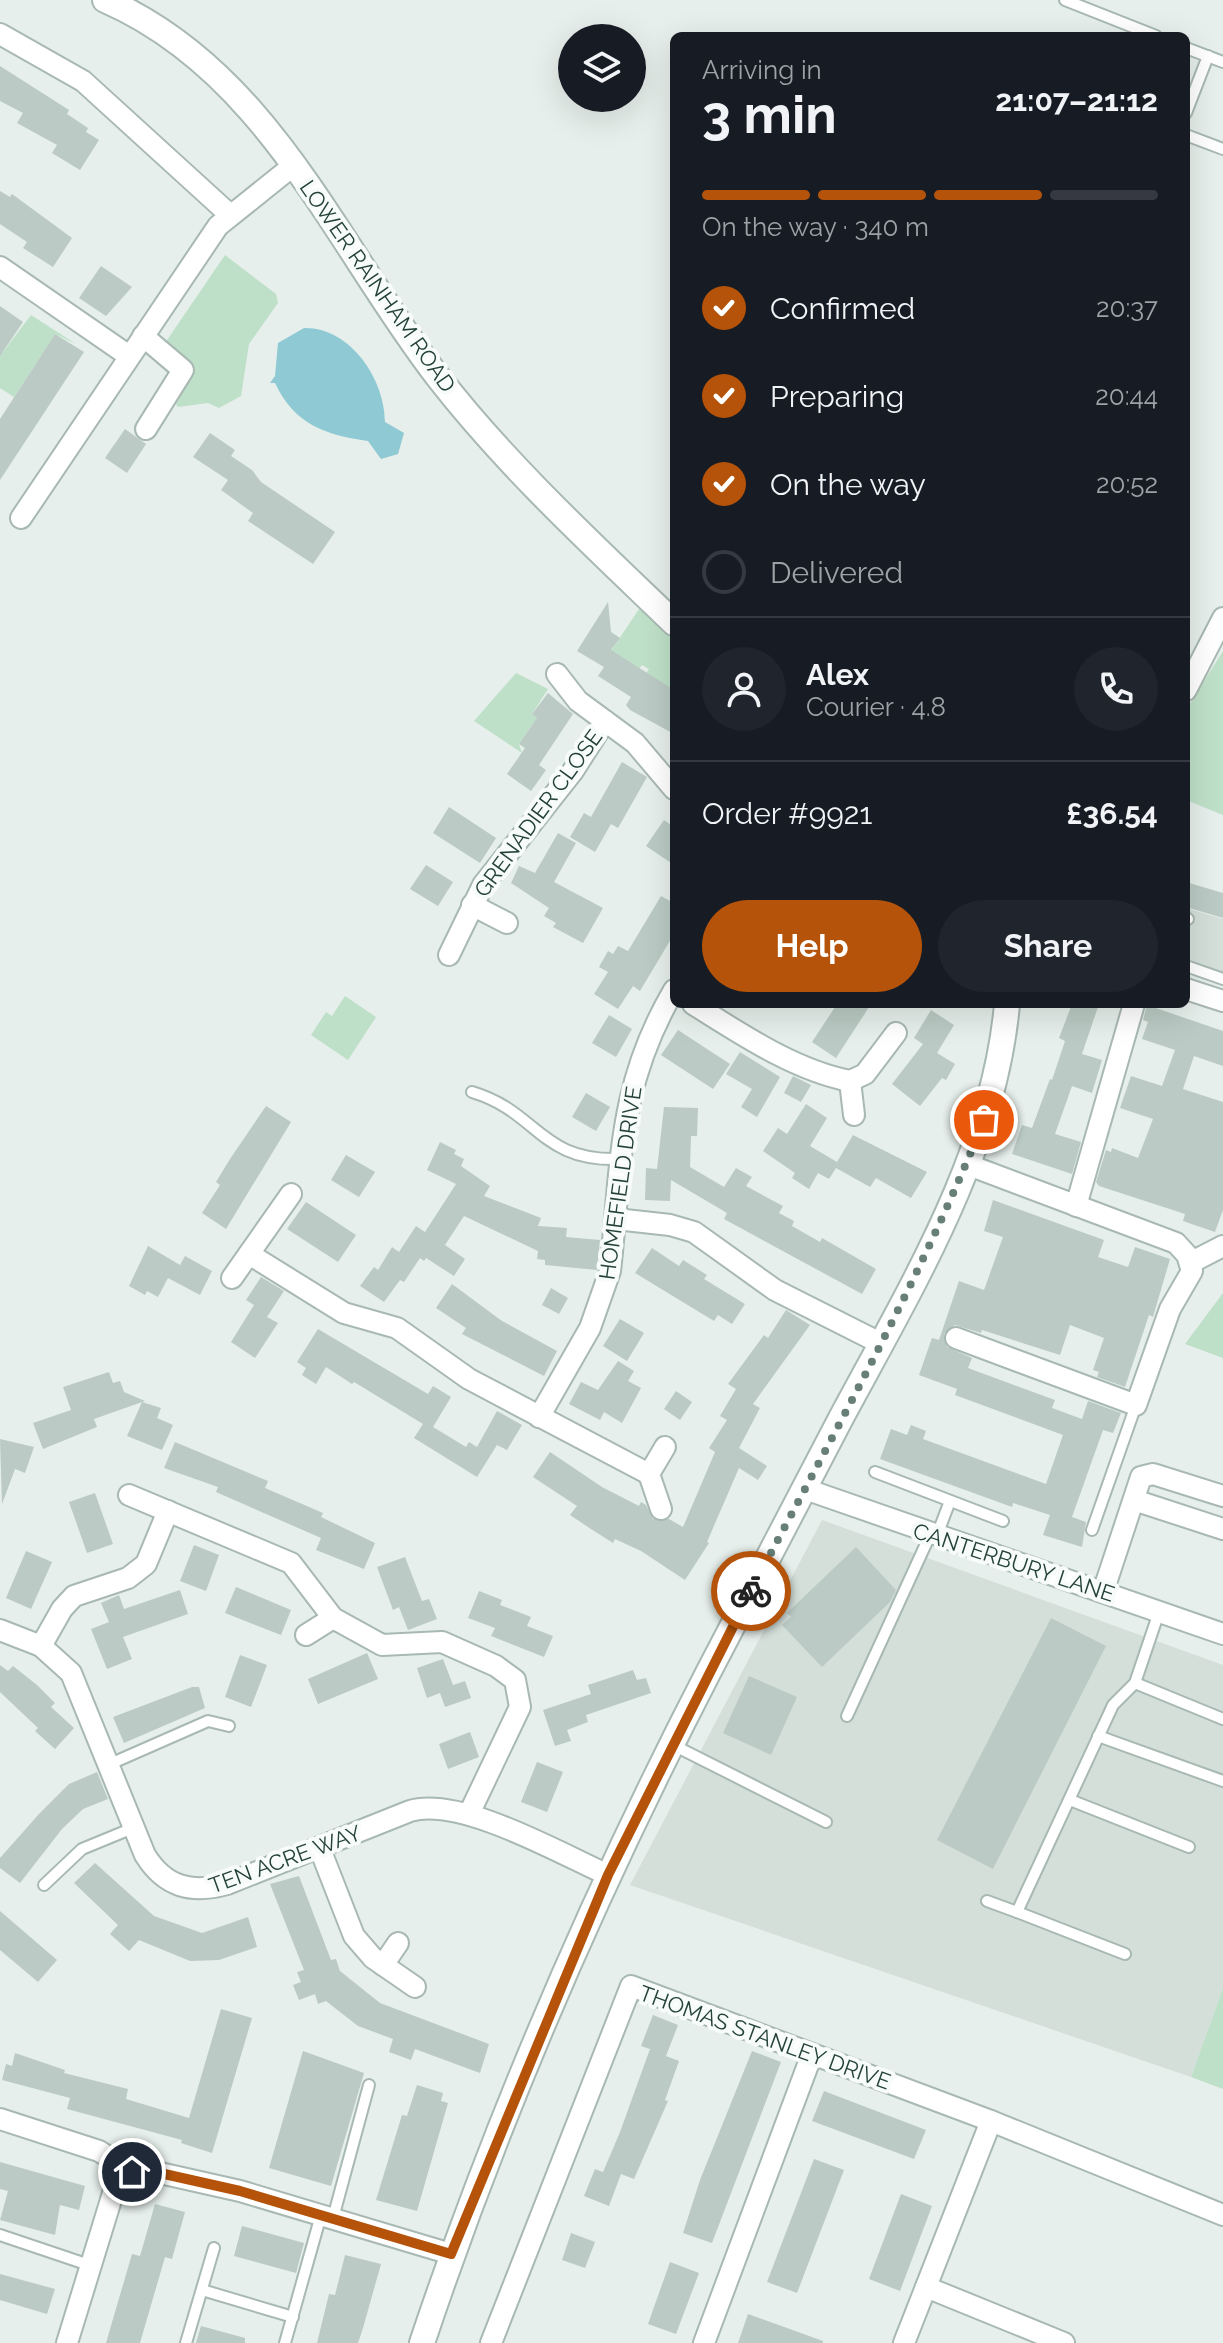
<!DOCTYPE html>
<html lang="en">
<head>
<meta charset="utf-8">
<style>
  :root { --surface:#171b24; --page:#20242c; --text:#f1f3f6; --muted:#9ea1a6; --line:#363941; --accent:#b45309 }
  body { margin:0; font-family:Raleway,sans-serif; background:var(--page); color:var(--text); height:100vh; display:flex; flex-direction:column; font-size:30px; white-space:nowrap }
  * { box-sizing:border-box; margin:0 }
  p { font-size:26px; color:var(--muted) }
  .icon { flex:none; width:44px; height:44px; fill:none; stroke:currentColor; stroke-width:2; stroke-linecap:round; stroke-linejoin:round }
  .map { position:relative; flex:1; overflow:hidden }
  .details { position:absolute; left:670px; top:32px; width:520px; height:976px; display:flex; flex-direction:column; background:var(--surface); border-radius:12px; box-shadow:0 8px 32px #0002 }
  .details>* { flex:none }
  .fabs { position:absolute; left:558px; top:24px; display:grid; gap:16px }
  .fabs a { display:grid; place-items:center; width:88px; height:88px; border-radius:50%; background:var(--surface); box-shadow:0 8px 32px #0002; font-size:40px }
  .pin { position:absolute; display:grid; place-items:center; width:68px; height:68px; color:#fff; margin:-34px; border:4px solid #fff; border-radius:50%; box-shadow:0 2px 8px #0007 }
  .courier { position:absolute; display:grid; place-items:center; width:80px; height:80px; margin:-40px; border:6px solid #b45309; border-radius:50%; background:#fff; color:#222; box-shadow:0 2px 10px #0007 }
  .head em { font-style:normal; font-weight:700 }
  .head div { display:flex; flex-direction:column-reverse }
  .head { display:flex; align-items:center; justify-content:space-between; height:136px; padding:0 32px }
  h1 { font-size:52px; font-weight:700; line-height:60px }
  .bar { display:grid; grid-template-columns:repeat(4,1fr); gap:12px 8px; align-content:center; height:96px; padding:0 32px }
  .bar i { height:10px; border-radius:6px; background:var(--line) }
  .bar .active { background:var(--accent) }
  .bar p { grid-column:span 4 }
  .line { display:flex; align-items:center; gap:20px; padding:0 32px; border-top:2px solid var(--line) }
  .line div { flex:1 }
  .round { display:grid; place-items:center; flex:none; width:84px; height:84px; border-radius:42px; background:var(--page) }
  ol { padding:0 32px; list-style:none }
  li { display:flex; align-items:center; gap:24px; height:88px }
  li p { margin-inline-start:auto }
  li .icon { padding:8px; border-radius:50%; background:var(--accent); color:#fff; stroke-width:4 }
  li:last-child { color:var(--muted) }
  li i { width:44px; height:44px; border:4px solid var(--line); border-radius:50% }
  .action { display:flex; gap:16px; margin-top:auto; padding:16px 32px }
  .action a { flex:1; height:92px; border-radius:48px; background:var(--accent); color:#fff; font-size:32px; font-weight:700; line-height:92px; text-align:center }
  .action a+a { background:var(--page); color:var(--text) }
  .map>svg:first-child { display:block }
</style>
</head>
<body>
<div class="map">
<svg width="1223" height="2343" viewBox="0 0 1223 2343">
  <rect width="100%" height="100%" fill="#e6efeb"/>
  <g fill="#d4dfda">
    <polygon points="1186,908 1223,919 1223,972 1186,960"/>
    <polygon points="822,1520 1223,1665 1223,1988 1191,2077 630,1885"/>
  </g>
  <g fill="#bfe0c8">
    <path d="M225 255 276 294 278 303 249 344 241 396 219 408 208 403 178 407 176 404C197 370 197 367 165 343Z"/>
    <polygon points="31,315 76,344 55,334 14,397 0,388 0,350 3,352"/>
    <polygon points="641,606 674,639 674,690 642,680 649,669 642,665 639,669 611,651"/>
    <polygon points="1223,651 1223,815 1186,800 1186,710"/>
    <polygon points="516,673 548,689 532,714 558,734 554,736 555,741 532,725 519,744 522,753 474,721"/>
    <polygon points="345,996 376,1017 348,1060 311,1035 326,1012 332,1016"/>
    <polygon points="1223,1293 1223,1358 1185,1344"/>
    <polygon points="1223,1988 1223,2089 1191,2077"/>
  </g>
  <path fill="#8ec9d4" d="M304 328C350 327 385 379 385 422L404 433 398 454 381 459 368 441C325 435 294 424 275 383H270L275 376 278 343Z"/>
  <g fill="#bbcac4">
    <polygon points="0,66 69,110 67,114 88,128 86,132 99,140 80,170 52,153 57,145 17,123 23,113 0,101"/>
    <polygon points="0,191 10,197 12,194 72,238 53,267 23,248 27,242 0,224"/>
    <polygon points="101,266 132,287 106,316 79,298"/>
    <polygon points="0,306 23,322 0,356"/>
    <polygon points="55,334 84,352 0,480 0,419"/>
    <polygon points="125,429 146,444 127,473 105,458"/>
    <polygon points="210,433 235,450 231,456 252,470 261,482 335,532 313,564 248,521 253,513 221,490 228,480 193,457"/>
    <polygon points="608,602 611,632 620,638 611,650 674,690 674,734 630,710 626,705 631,697 598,676 604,667 577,651"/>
    <polygon points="548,693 573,714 539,765 546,770 531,791 507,774 525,748 519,744 537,718 532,714"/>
    <polygon points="622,762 647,777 618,828 611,824 595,852 570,837 584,813 591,817"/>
    <polygon points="449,807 496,838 480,863 433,833"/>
    <polygon points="664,820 674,827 674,865 646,846"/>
    <polygon points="558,833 576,843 554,882 603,908 583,943 553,927 556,923 544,916 549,908 511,883 519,866 535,873"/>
    <polygon points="426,865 453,882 438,906 410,889"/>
    <polygon points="1186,882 1223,893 1223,918 1186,907"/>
    <polygon points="661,896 674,903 674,934 640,991 633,986 618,1009 594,994 608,972 599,967 608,951 613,954 618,946 628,951"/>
    <polygon points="837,1004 871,1004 836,1058 812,1042"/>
    <polygon points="1072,1004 1099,1004 1082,1054 1102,1060 1092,1093 1072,1086 1055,1134 1081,1142 1072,1174 1012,1154 1022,1125 1032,1128 1050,1079 1052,1080 1065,1041 1059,1038"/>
    <polygon points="1147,1005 1223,1031 1223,1066 1194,1056 1183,1089 1223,1102 1223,1210 1215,1232 1183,1221 1185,1214 1099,1186 1096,1182 1106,1150 1111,1152 1112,1148 1138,1158 1153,1119 1120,1108 1131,1076 1162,1086 1175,1050 1142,1039 1148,1022 1143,1020"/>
    <polygon points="931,1010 954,1025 937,1053 955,1064 946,1080 942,1078 920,1106 892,1084 923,1044 914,1038"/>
    <polygon points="609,1015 632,1029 616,1057 592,1043"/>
    <polygon points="678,1030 730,1064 713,1089 661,1055"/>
    <polygon points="740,1052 780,1077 757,1117 741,1107 752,1089 726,1074"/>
    <polygon points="793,1076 811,1085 801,1102 784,1093"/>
    <polygon points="586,1093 610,1107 596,1131 572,1117"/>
    <polygon points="806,1104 827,1118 810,1146 837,1162 853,1135 927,1172 911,1198 876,1178 870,1187 836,1168 829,1179 818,1173 809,1189 792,1178 795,1173 763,1151 778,1128 787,1134"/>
    <polygon points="266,1106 291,1122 226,1229 202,1213 220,1185 216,1182 230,1159"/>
    <polygon points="664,1107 698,1108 697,1136 691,1136 690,1167 724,1187 736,1168 752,1177 746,1186 783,1206 779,1213 794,1221 792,1226 820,1242 822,1238 876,1269 862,1294 724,1219 727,1213 671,1180 670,1201 645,1200 646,1168 657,1169"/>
    <polygon points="440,1142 456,1150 454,1154 464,1159 461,1166 490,1186 484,1196 541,1218 538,1226 567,1228 566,1237 600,1240 597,1270 545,1265 545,1260 537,1259 538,1251 464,1216 445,1245 465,1259 454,1276 426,1258 424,1261 420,1258 404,1282 400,1280 384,1302 360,1286 374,1267 378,1270 392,1247 399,1252 416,1226 425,1232 456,1184 427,1170"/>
    <polygon points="346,1155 375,1172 359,1197 331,1180"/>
    <polygon points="993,1200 1104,1240 1098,1257 1128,1267 1135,1247 1170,1259 1153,1317 1149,1315 1125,1387 1097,1377 1099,1372 1093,1370 1104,1338 1070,1325 1060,1355 982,1330 981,1333 955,1325 944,1334 947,1347 972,1358 968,1368 1055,1400 1052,1408 1082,1419 1088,1401 1121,1413 1113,1433 1103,1430 1072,1517 1086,1522 1082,1547 1043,1535 1050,1515 1013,1503 1012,1507 880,1459 891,1429 907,1435 911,1425 926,1431 923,1439 1046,1484 1063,1435 955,1395 957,1389 919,1375 932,1338 939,1340 959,1281 984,1290 1003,1237 984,1231"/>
    <polygon points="306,1202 356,1235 338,1262 287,1229"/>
    <polygon points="148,1246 180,1265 185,1256 212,1271 200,1295 168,1278 158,1297 147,1291 145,1295 129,1286"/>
    <polygon points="652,1248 679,1266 683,1260 707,1275 704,1279 745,1304 732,1324 718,1315 714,1321 635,1273"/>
    <polygon points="261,1277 284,1291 267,1317 278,1323 255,1358 231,1342 254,1305 246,1300"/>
    <polygon points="452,1284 502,1321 557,1351 544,1376 462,1334 466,1328 436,1308"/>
    <polygon points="551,1288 568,1298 559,1314 542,1305"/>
    <polygon points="786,1310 810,1325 753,1404 760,1408 739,1448 767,1466 758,1480 739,1468 707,1542 709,1543 685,1580 641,1551 615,1539 613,1543 591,1529 570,1515 577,1506 533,1477 550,1452 602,1487 639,1506 641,1502 646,1505 653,1519 669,1519 683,1527 715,1452 709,1448 727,1420 720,1416 736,1389 728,1384 764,1335 768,1338"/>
    <polygon points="620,1319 644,1333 627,1361 603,1346"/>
    <polygon points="318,1329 428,1394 433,1386 451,1397 433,1427 466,1447 469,1442 477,1447 497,1411 522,1425 507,1450 497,1445 477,1477 414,1438 423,1424 354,1382 352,1384 326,1367 316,1384 302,1375 306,1368 297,1362"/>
    <polygon points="618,1361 634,1371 628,1381 641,1388 622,1423 604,1412 600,1420 569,1404 581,1382 598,1390"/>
    <polygon points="109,1372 113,1383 120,1381 124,1392 145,1401 94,1419 97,1427 43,1449 33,1423 71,1410 63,1387"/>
    <polygon points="676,1391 692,1402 680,1420 664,1409"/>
    <polygon points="142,1402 161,1408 157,1418 173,1425 162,1450 127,1436"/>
    <polygon points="0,1439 34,1447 25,1473 15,1469 2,1504"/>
    <polygon points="175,1442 268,1481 265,1488 323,1513 321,1517 375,1543 364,1569 316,1550 321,1538 216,1492 218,1487 164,1468"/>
    <polygon points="95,1493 113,1544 87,1553 69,1502"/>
    <polygon points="194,1545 219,1555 206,1591 180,1581"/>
    <polygon points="856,1547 896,1590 890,1602 822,1667 782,1625 791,1617 787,1613"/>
    <polygon points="26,1551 52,1562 31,1609 6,1598"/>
    <polygon points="405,1557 422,1601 429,1599 437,1619 408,1630 399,1607 393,1610 377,1567"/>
    <polygon points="236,1587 291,1610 281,1635 225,1613"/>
    <polygon points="180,1590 188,1614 123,1637 132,1659 107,1669 91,1629 109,1622 101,1603 119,1595 124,1609"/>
    <polygon points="479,1591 502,1600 500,1605 531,1617 527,1626 553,1636 544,1657 491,1636 495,1628 468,1618"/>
    <polygon points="1051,1618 1106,1646 993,1869 937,1840"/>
    <polygon points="367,1653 378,1679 318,1704 308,1679"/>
    <polygon points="240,1655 267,1665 251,1707 225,1697"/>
    <polygon points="443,1659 453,1685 465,1681 471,1698 445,1707 440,1693 427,1698 417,1668"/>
    <polygon points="0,1665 8,1671 13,1666 37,1685 55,1703 51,1707 74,1728 55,1749 35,1731 38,1728 0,1692"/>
    <polygon points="633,1670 637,1680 646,1678 651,1693 586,1715 588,1722 567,1730 571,1741 555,1746 543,1710 591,1694 588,1685"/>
    <polygon points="749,1676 797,1697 771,1755 723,1733"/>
    <polygon points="192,1687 199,1687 205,1708 124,1743 113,1717"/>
    <polygon points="470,1732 479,1757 448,1769 439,1744"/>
    <polygon points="537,1762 563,1772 547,1812 521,1802"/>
    <polygon points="97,1772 108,1799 83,1809 62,1829 20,1883 0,1868 0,1858 39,1814 69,1784"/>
    <polygon points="95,1863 154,1916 202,1933 248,1917 257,1947 219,1960 190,1961 139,1940 129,1951 110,1934 118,1925 74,1883"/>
    <polygon points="299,1876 331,1960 336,1959 340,1971 380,2003 489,2044 480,2073 415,2049 411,2060 389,2052 393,2039 358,2026 326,2001 318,2004 315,1994 299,2000 293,1985 301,1982 297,1972 304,1970 270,1884"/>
    <polygon points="0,1911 57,1960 38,1982 0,1950"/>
    <polygon points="221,2009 252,2018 212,2153 181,2143 182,2140 67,2109 70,2098 2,2080 6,2064 12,2066 15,2053 65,2070 64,2073 128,2089 126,2099 189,2118"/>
    <polygon points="653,2015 678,2025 666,2056 679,2061 665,2100 668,2101 634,2179 621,2174 609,2206 584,2196 595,2169 603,2172 620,2132 650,2049 641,2046"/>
    <polygon points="303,2051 364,2073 331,2186 269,2168"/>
    <polygon points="752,2051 781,2062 712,2243 683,2233 700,2180"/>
    <polygon points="417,2085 443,2093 441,2101 448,2103 417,2211 376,2200 402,2115 407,2116"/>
    <polygon points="824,2091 926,2130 914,2159 812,2121"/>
    <polygon points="814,2159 844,2170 797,2293 767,2282"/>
    <polygon points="0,2162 85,2186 79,2210 60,2205 55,2235 0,2220 8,2191 0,2189"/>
    <polygon points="901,2194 932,2206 900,2291 869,2279"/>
    <polygon points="155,2204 185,2212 172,2259 165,2257 140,2343 106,2343 132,2254 140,2256"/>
    <polygon points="242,2226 304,2243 296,2273 234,2256"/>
    <polygon points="571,2233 595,2242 585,2268 562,2260"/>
    <polygon points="345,2255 381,2264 363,2328 358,2343 317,2343 329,2294 335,2295"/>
    <polygon points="670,2262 699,2273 676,2334 648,2324"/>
    <polygon points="0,2274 55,2289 47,2314 0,2300"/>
    <polygon points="748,2314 823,2341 823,2343 738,2343"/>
    <polygon points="201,2326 245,2338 245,2343 196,2343"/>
  </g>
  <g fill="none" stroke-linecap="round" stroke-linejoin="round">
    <g stroke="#a8b8b2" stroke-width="14">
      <g id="service">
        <polyline points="1065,0 1156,36"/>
        <polyline points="1186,48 1223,62"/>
        <polyline points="1186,113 1208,56"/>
        <polyline points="1186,135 1223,149"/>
        <polyline points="1186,918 1188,919"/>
        <polyline points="1186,966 1223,979"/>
        <path d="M472 1092C539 1112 539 1162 621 1159"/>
        <polyline points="875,1472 1003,1521"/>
        <polyline points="1092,1530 1136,1405"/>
        <polyline points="937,1535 950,1501"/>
        <polyline points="1135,1683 1223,1719"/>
        <polyline points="847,1716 930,1535"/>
        <polyline points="1098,1736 1223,1781"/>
        <polyline points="673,1745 826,1822"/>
        <polyline points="110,1764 208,1721 229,1726"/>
        <polyline points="1070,1800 1189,1847"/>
        <polyline points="44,1885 82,1849 133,1828"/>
        <polyline points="987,1901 1017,1912 1113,1705 1135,1683 1159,1612"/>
        <polyline points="1017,1912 1125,1954"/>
        <polyline points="333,2218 369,2085"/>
        <polyline points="0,2235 89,2265"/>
        <polyline points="202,2290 293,2317"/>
        <polyline points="186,2343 214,2248"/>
        <polyline points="285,2343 321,2215"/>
      </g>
    </g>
    <g stroke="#a8b8b2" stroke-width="24">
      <g id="minor">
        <polyline points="0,34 83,81 229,214"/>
        <polyline points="0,267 129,356"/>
        <polyline points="143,336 183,370 146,429"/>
        <polyline points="21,518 218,226 294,165"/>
        <polyline points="557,674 578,701 635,743 674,789"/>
        <polyline points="1186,690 1223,618"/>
        <polyline points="472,905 507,923"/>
        <polyline points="449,955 483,885 573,771 605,721"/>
        <polyline points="1186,989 1223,1001"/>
        <path d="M693 1004C741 1034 794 1070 850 1081L865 1074 896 1033"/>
        <polyline points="850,1081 854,1115"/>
        <polyline points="1076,1206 1134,1004"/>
        <polyline points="616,1219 670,1225 694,1232 775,1290 882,1344"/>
        <polyline points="249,1254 344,1313 397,1328 469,1379 649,1474"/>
        <polyline points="1190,1263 1223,1246"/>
        <polyline points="232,1278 291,1194"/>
        <polyline points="956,1338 1136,1405 1170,1309 1192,1271 1187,1255 1176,1243 966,1164"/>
        <path d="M539 1417 590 1328 610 1271C622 1163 617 1087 674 990"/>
        <polyline points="805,1489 1223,1634"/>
        <polyline points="129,1495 291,1563 333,1618 382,1645 442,1642 496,1666 515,1680 520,1707 469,1814"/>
        <polyline points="1134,1500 1223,1529"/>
        <polyline points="661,1509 649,1474 665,1447"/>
        <polyline points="1103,1592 1141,1477 1153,1474 1223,1496"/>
        <path d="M0 1630 41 1646 71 1673 145 1855C165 1887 191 1894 227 1884L410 1811C460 1796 559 1853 608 1875"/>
        <polyline points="306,1635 333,1618"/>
        <polyline points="41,1646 62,1609 74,1596 128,1578 146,1564 168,1511"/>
        <polyline points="320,1849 354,1936 373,1958 415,1987"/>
        <polyline points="383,1965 398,1943"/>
        <polyline points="0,2119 99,2151 132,2172"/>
        <polyline points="991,2121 1223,2215"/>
        <polyline points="926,2287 1064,2343"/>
        <polyline points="67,2343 114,2190 132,2172 151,2171 240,2191 451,2254"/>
        <polyline points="491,2343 631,1986 991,2121 904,2343"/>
        <polyline points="704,2343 812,2054"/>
      </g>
    </g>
    <g stroke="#a8b8b2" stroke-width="28">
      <g id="tertiary">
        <path d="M105 0C268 71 336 245 438 377 507 466 593 545 674 623"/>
        <path d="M422 2343C499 2113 597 1888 708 1673 752 1588 796 1503 841 1418 910 1289 994 1153 1007 1004"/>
      </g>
    </g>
    <use href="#service" stroke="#fff" stroke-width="10"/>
    <use href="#minor" stroke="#fff" stroke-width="20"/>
    <use href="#tertiary" stroke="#fff" stroke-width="24"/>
  </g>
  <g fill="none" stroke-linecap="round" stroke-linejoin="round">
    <path stroke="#687f78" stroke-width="8" stroke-dasharray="0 14.4" d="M751 1591C832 1436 919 1283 984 1120"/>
    <polyline stroke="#b45309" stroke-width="10" points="132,2172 151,2171 240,2191 451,2254 608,1875 751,1591"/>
  </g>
  <g text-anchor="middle" stroke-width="8" stroke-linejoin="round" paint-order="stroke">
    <g font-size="22" fill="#24423a" stroke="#f7fbf9">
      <text transform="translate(378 286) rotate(55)" y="8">LOWER RAINHAM ROAD</text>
      <text transform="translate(538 813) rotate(-54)" y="8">GRENADIER CLOSE</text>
      <text transform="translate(620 1183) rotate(-82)" y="8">HOMEFIELD DRIVE</text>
      <text transform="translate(1014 1562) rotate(18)" y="8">CANTERBURY LANE</text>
      <text transform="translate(285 1859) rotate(-20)" y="8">TEN ACRE WAY</text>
      <text transform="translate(765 2037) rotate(20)" y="8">THOMAS STANLEY DRIVE</text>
    </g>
  </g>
</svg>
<div class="fabs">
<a><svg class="icon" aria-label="layers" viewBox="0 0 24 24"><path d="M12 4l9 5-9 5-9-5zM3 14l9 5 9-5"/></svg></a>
</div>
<div class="pin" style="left:984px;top:1120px;background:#ea580c"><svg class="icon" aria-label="bag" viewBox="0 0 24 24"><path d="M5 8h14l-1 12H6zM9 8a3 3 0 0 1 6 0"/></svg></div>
<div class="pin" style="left:132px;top:2172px;background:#1f2937"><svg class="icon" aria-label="home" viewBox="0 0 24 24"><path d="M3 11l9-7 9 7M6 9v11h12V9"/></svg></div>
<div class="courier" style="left:751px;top:1591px"><svg class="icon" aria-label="bike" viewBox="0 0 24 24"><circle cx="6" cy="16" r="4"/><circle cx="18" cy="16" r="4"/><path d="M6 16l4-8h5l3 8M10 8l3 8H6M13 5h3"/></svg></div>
<section class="details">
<div class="head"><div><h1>3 min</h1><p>Arriving in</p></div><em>21:07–21:12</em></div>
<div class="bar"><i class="active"></i><i class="active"></i><i class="active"></i><i></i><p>On the way · 340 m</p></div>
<ol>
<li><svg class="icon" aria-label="check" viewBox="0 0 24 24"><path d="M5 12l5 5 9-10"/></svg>Confirmed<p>20:37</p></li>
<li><svg class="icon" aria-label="check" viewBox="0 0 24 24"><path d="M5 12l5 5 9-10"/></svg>Preparing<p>20:44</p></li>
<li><svg class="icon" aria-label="check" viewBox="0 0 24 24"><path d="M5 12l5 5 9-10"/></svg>On the way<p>20:52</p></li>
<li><i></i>Delivered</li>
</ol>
<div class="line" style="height:144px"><a class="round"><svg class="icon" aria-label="person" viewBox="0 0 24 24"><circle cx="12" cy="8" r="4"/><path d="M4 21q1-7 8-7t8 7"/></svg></a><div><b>Alex</b><p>Courier · 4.8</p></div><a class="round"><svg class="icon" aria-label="phone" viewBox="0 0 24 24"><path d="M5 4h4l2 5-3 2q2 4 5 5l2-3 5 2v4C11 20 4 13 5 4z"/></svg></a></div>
<div class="line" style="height:104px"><div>Order #9921</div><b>£36.54</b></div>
<div class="action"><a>Help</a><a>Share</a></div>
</section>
</div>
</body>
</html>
